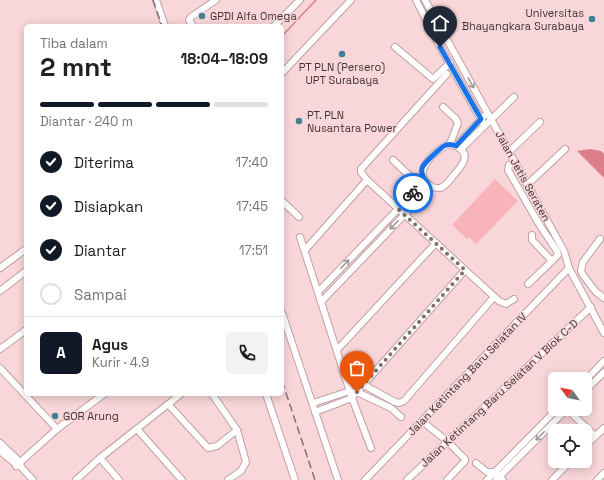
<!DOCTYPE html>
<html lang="id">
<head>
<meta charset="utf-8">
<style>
  :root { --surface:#fff; --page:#f2f2f2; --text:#202124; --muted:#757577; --line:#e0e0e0; --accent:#111827 }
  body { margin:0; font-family:"Space Grotesk",sans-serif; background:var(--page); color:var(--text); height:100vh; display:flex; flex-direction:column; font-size:15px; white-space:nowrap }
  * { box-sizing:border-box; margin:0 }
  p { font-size:13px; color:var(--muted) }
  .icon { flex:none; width:22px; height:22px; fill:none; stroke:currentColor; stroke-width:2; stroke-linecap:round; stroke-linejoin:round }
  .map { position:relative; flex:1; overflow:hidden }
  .details { position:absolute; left:24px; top:24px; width:260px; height:372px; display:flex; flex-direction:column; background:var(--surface); border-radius:6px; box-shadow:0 2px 10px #0003 }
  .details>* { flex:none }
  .needle { width:26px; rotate:303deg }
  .tools { position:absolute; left:548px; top:372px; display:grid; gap:8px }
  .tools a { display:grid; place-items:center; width:44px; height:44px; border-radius:6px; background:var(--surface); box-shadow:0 2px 10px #0003; font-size:20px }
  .pin { position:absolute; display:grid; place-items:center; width:34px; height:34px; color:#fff; margin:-41px -17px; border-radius:50% 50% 50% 0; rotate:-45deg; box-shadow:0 0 4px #0007 }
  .pin .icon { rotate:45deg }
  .courier { position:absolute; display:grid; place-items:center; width:40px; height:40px; margin:-20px; border:3px solid #1a73e8; border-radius:50%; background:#fff; color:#222; box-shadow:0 1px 5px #0007 }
  .head em { font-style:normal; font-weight:800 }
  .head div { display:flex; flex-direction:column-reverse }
  .head { display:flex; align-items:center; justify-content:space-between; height:68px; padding:0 16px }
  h1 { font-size:26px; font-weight:800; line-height:30px }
  .bar { display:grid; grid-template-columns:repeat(4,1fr); gap:6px 4px; align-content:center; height:48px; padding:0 16px }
  .bar i { height:5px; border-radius:3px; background:var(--line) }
  .bar .on { background:var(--accent) }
  .bar p { grid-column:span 4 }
  .line { display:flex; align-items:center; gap:10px; padding:0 16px; border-top:1px solid var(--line) }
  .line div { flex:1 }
  .round { display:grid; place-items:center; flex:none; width:42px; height:42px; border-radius:6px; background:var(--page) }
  ol { padding:0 16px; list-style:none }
  li { display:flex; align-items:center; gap:12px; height:44px }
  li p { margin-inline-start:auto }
  li .icon { padding:4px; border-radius:50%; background:var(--accent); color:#fff; stroke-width:4 }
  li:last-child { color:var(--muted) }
  li i { width:22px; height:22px; border:2px solid var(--line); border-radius:50% }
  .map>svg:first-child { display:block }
</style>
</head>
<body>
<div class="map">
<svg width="604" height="480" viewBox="0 0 604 480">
  <rect width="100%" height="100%" fill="#f8d6d9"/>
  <polygon fill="#f9b3bb" points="495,179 518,201 476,244 469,237 467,239 452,225"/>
  <polygon fill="#dc7f8b" points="590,149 601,151 604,154 604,178 577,151"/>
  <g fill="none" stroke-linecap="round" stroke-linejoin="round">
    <g stroke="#dc7f8b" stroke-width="1.5">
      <polyline points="282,36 316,0"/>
      <polyline points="0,272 21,256"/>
    </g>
    <g stroke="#c1a1a4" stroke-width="8">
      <g id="minor">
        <polyline points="156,0 165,26"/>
        <polyline points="416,0 440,47 484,125"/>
        <polyline points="425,0 564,251 569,268 604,333"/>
        <polyline points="193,26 189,20 191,17 216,0"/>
        <polyline points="274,26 300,0"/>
        <polyline points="395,47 433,79 450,63"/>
        <polyline points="282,73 351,0"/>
        <polyline points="447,74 361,169 361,172 367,180 499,301 506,304 514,299"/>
        <polyline points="443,107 456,119 458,123 450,144"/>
        <path d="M450 144C473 151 465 163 453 176 450 180 445 187 440 188 437 188 433 188 431 186 409 174 436 148 450 144Z"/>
        <polyline points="456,146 484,116"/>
        <polyline points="461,149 514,97"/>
        <polyline points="509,152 540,122"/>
        <polyline points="393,160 420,186"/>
        <polyline points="515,162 509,165 508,170 539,224 557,251 558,255 552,261"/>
        <polyline points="527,185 565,149"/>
        <polyline points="282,201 299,217"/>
        <polyline points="300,237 352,398 371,448"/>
        <polyline points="600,239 583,262 581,271 583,275 596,292 604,298"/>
        <polyline points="305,250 367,180"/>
        <polyline points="0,268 26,249"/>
        <polyline points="528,284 552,261 534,242 532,240 532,235"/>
        <polyline points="0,291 26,271"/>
        <polyline points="318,292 425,181"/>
        <polyline points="321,302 431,187"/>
        <polyline points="282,313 338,480"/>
        <polyline points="0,349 26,330"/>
        <polyline points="337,350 436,243"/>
        <polyline points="0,368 57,429"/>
        <polyline points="585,381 604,361"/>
        <polyline points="364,385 395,402 399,403 404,401 494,297"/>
        <polyline points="585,391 604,372"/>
        <polyline points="357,392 391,408 401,417"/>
        <polyline points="212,394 237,430 246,462 241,471 228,480"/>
        <polyline points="266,394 295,480"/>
        <polyline points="313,403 350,391 353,392"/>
        <polyline points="168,404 208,448 217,446 237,430"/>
        <polyline points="567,409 595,436"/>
        <polyline points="315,412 352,398 355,393 357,392 465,270"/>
        <polyline points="422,421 448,442 465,459 465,461 447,480"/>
        <polyline points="137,429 182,480"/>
        <polyline points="0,443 20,462 21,467 33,480"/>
        <polyline points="585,446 604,428"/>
        <polyline points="0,451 18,466"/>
        <polyline points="100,458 119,480"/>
        <polyline points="476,463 487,472 494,472 503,480"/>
        <polyline points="16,466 57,429 104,394"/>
        <polyline points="76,480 100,458 181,394"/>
        <polyline points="365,480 569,268"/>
        <polyline points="407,480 591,307"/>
        <polyline points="487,480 557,409"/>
        <polyline points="496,480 567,409"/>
        <polyline points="552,480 571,461"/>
        <polyline points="597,480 604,473"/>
      </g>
    </g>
    <use href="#minor" stroke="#fff" stroke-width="6"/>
    <g stroke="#846f71" stroke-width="1.5" stroke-dasharray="8 4" stroke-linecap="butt">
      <polyline points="153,0 162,26"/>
      <polyline points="282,381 315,480"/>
    </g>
  </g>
  <defs><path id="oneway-shaft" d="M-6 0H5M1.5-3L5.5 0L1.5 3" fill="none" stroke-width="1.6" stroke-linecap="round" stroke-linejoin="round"/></defs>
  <g stroke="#a09a9a">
    <use href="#oneway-shaft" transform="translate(471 83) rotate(61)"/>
    <use href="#oneway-shaft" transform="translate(394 225) rotate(134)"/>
    <use href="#oneway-shaft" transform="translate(345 264) rotate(-46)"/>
    <use href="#oneway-shaft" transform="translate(540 436) rotate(135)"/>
  </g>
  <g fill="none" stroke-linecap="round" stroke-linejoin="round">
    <polyline stroke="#826d6f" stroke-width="4" stroke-dasharray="0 7.2" points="357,392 465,270 398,209 413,193"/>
    <path stroke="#1a73e8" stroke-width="5" d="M413 193 425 181C423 177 421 173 422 168 424 163 441 147 446 145 450 144 452 144 456 146L481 119 440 47"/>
  </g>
  <g fill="#428095" stroke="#f8d6d9" stroke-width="1.5">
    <circle cx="202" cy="16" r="4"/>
    <circle cx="592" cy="19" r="4"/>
    <circle cx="342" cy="54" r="4"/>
    <circle cx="299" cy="121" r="4"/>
    <circle cx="55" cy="416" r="4"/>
  </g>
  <g text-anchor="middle" stroke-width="3" stroke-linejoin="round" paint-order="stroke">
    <g font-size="11" fill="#423536" stroke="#f8d6d9" text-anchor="start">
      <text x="584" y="17" text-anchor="end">Universitas<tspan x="584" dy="13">Bhayangkara Surabaya</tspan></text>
      <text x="210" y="20">GPDI Alfa Omega</text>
      <text x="342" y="71" text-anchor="middle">PT PLN (Persero)<tspan x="342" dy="13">UPT Surabaya</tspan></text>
      <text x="307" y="119">PT. PLN<tspan x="307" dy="13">Nusantara Power</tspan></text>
      <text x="63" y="420">GOR Arung</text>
    </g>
    <g font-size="11" fill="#423536" stroke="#f8d6d9">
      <text transform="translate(523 176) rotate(61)" y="4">Jalan Jetis Seraten</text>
      <text transform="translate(467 374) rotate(-46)" y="4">Jalan Ketintang Baru Selatan IV</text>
      <text transform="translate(499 393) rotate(-43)" y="4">Jalan Ketintang Baru Selatan V Blok C-D</text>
    </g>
  </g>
</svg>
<div class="tools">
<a><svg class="needle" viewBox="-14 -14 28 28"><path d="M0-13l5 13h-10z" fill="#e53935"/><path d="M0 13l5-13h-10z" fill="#757577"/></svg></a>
<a><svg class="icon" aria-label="locate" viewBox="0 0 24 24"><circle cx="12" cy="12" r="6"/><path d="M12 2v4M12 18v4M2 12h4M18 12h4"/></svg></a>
</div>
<div class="pin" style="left:357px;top:392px;background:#ea580c"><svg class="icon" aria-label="bag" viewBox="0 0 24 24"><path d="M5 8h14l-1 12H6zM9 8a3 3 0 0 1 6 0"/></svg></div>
<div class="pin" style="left:440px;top:47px;background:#1f2937"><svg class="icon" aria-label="home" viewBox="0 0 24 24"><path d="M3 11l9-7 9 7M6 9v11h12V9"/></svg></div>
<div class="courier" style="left:413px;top:193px"><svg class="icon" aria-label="bike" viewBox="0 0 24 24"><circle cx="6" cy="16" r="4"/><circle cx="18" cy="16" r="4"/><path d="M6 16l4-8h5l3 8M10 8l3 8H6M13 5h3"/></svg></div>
<section class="details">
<div class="head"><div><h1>2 mnt</h1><p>Tiba dalam</p></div><em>18:04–18:09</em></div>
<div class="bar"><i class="on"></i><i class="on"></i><i class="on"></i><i></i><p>Diantar · 240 m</p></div>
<ol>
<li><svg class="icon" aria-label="check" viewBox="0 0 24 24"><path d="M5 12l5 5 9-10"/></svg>Diterima<p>17:40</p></li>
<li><svg class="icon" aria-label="check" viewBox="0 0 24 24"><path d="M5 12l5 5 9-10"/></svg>Disiapkan<p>17:45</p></li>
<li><svg class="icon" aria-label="check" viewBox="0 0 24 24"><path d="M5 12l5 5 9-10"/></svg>Diantar<p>17:51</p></li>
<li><i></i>Sampai</li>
</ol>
<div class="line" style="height:72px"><b class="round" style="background:var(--accent);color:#fff">A</b><div><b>Agus</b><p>Kurir · 4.9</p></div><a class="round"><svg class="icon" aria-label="phone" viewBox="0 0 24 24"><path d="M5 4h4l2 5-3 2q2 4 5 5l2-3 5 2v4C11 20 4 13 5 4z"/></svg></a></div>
</section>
</div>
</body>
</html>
